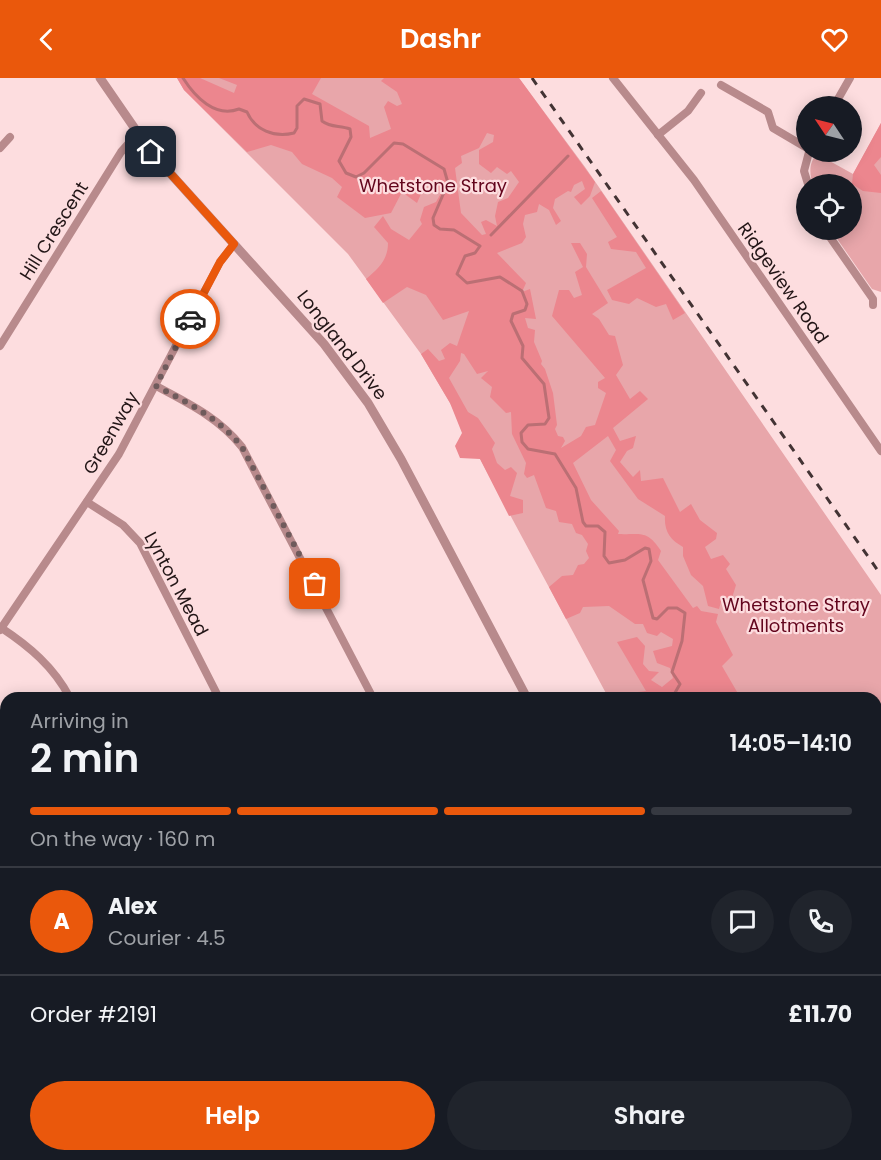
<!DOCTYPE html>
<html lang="en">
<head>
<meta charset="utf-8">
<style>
  :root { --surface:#171b24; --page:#20242c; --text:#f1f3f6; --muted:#9ea1a6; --line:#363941; --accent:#ea580c }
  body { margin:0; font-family:Poppins,sans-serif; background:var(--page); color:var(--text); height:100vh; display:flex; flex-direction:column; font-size:22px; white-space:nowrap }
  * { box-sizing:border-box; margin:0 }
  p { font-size:20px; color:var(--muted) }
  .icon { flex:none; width:33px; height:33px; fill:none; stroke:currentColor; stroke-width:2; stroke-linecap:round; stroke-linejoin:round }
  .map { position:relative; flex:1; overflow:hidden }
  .side { position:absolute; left:0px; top:614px; width:882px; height:470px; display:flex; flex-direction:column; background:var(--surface); border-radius:18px 18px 0 0; box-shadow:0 3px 15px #0003 }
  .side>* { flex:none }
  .needle { width:39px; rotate:305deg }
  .tools { position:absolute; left:796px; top:18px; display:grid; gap:12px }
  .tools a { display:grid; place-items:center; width:66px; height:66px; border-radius:50%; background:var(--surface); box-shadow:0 3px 15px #0003; font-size:30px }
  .pin { position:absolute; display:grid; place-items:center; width:51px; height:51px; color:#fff; margin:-26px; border-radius:12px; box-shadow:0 3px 9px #0006 }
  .courier { position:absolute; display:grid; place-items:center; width:60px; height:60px; margin:-30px; border:4px solid #ea580c; border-radius:50%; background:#fff; color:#222; box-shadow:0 2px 8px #0007 }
  .overview em { font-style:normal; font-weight:600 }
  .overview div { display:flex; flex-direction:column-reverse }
  .overview { display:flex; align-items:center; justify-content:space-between; height:102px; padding:0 30px }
  h1 { font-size:39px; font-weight:600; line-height:45px }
  .bar { display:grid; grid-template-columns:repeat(4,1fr); gap:9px 6px; align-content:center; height:72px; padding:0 30px }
  .bar i { height:8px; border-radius:4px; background:var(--line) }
  .bar .current { background:var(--accent) }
  .bar p { grid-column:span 4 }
  .line { display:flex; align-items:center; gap:15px; padding:0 30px; border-top:2px solid var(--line) }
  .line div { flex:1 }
  .round { display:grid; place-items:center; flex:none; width:63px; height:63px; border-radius:32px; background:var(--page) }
  .cta { display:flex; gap:12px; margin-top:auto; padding:12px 30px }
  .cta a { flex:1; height:69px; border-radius:36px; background:var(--accent); color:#fff; font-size:24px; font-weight:600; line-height:69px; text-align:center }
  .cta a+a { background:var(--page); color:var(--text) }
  header { display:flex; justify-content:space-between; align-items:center; height:78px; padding:0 30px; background:var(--accent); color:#fff; font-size:27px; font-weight:600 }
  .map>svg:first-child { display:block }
</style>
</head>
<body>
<header><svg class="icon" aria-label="back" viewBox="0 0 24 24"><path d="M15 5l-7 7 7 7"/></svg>Dashr<svg class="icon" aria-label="heart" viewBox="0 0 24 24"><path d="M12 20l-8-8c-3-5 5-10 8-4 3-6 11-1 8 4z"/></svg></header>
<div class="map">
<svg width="881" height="1082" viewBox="0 0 881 1082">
  <rect width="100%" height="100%" fill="#fddddf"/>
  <g fill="#e8a6aa">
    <polygon points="177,0 519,0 585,89 881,517 881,640 876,643 876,620 608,619 450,325 421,276 348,176 184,12"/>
    <path d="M881 45V214L872 211 831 152H852V106H813C809 96 809 84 817 76L853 96Z"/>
    <polygon points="876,962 881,974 881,1082 775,1082 775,1077 876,1077"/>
    <polygon points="0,1056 6,1063 6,1077 19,1077 23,1082 0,1082"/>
  </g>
  <g fill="#ec868e" fill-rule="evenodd">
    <path d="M177 0H200L234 15 237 7 219 0H321L312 16 369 48 370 60 391 51 384 29 388 23 397 28 402 26 397 14 381 3 384 0H519L595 104 590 118 581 127 574 119 585 111 582 103 574 107 571 114 568 113 555 121 553 130 561 143 556 147 549 132 539 126 537 134 525 137 523 146 526 159 522 165 497 175 526 205 522 214 530 211 536 241 525 240 528 250 535 252 534 264 542 283 541 286 545 291 553 315 557 347 555 351 558 358 563 359 565 363 561 370 581 358 586 349 595 347 606 315 598 310V304L605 300 552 238 559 212H569L574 220 582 217 575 194 583 189 571 165H580L587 176 586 189 608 225 592 236 599 241 609 257 615 258 623 287 616 297 630 321 640 313 648 321 613 350 620 363 636 358 633 370 627 373 620 384 633 399 640 392 641 403 663 400 680 434 691 426 700 442 717 455 716 461 705 469 711 481 723 477 730 486 726 491 736 507 732 520H722L719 531 708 528 703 508 691 497 683 478V469C670 462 664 453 665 438L638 421 610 383 616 372 608 358 573 385 591 422 619 453 618 456C640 457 647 451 661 473L658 482 693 530 697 528 701 533 718 536 716 544 733 577 722 588 740 619H634L638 614 646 613 617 564 637 559 645 568 643 586 649 593 659 594 651 602 662 609 673 600 670 590 657 585 653 573 672 568 673 561 661 554 657 558 647 555 643 546H635L609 528 583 529 580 535 566 541 549 509 562 498 573 497 578 487 584 486 589 480 586 473 588 466 582 457 576 455 572 446 559 444 556 433 546 430 534 397 527 400 524 396 526 385 512 356 511 334 506 335 490 319 492 309 481 300 488 293 477 296 464 276 461 275 460 283 449 300 468 334 478 340 495 365 492 371 497 385 505 392 511 389 517 395 510 418 523 422V435L509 438 480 381 460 380 455 368 462 355 450 325 421 276 428 271 439 283 445 281 441 272 450 265 457 268 469 233 443 242 426 217 407 209 383 225 366 201C378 191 388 182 388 165L374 149 383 138 391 151 409 162 422 146 420 142 424 129 436 124 441 115 427 102 417 125 402 114 391 135 365 140 337 119 342 109 332 100 302 86 292 74 271 67 247 74 184 12ZM487 55 494 57 493 64 479 72V86L491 95 497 89 507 96 511 93 519 104 508 120 498 124 495 138 497 148 486 142 481 144 486 156 482 157 461 135 455 90 462 85 461 78 479 70Z"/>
    <polygon points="881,45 881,79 874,87 881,97 881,115 863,113 852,106 853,96"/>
    <polygon points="601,113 685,235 673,242 666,226 656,229 637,220 629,226 612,222 607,212 646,190 636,174 611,171 608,164 617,159 592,120"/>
    <polygon points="876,962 881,974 881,1082 876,1082 872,1077 876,1077"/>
  </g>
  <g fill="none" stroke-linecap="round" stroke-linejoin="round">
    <g stroke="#bb6f74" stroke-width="3">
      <path d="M183 0C195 19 215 40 239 31L247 34C255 52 274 60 294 55L297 50V28L304 21 320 26 322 43C331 50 340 47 350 51L351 59 339 83 346 95 356 99 364 95 394 65 403 66 444 91 448 105 433 140 434 147 440 151 454 152 480 168 475 175 465 178 457 196 467 205 500 199 522 213 527 226 525 232 513 236 511 243 523 268 522 280 544 306 549 340 545 346 528 347 521 355 522 364 528 371 555 376 576 410 583 444 586 448H598L605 454 604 478 609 485 625 482 645 470 649 471 651 483 643 502 653 540 657 541 668 530H677L685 535 682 563 672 594 680 606 672 620"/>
      <polyline points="491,157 568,78"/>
      <polyline points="876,1035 881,1032"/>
      <polyline points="881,1064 881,1065"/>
    </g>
    <g stroke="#b88a8c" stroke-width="8">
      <polyline points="613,0 694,102 881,373"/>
      <polyline points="721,7 768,34 773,50 807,70"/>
      <polyline points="834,28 850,0"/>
      <polyline points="658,57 688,33 701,15"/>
      <polyline points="0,70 10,59"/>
      <polyline points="808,106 804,93 809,74"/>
      <polyline points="825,152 873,221 873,227"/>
      <polyline points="0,268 121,74 137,56"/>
      <path d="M156 308C188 325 219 340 242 369L373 620"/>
      <polyline points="87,424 123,447 140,465 219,620"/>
      <path d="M0 549C29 568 54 589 70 620"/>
      <polyline points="0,552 119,376 220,184 234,166"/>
      <polyline points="876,764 881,761"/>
      <polyline points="0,768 6,780"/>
      <polyline points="676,1077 710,1079"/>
      <polyline points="93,1082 98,1077"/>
      <polyline points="365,1082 372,1077"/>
      <polyline points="595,1082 605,1077"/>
    </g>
    <g stroke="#b88a8c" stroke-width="9">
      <polyline points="100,0 151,74 324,266 368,325 401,381 527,620"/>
      <polyline points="710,1082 710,1077"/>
    </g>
    <polyline stroke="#433334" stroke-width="3" stroke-dasharray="8 8" stroke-linecap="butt" points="532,0 881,497"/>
  </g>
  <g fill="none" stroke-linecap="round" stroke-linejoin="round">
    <path stroke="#6f5b5c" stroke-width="6" stroke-dasharray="0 10.8" d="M190 241 156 308C188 325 219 340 242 369L315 506"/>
    <polyline stroke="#ea580c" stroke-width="8" points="151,74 234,166 220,184 190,241"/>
  </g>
  <g text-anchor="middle" stroke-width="4.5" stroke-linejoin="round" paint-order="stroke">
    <g font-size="18" fill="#63051d" stroke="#fddddf">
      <text x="433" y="114">Whetstone Stray</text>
      <text x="796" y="533">Whetstone Stray<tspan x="796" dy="21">Allotments</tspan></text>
    </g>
    <g font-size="18" fill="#221516" stroke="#fddddf">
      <text transform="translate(54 153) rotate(-58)" y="6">Hill Crescent</text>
      <text transform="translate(783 205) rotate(55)" y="6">Ridgeview Road</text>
      <text transform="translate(342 267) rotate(52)" y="6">Longland Drive</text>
      <text transform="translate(111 355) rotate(-60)" y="6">Greenway</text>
      <text transform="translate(176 506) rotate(62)" y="6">Lynton Mead</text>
    </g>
  </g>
</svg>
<div class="tools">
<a><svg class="needle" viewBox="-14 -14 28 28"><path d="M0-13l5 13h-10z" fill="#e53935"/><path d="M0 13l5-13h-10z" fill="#9ea1a6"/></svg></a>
<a><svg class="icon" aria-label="locate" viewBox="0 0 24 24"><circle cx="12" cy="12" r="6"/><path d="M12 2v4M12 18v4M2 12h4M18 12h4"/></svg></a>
</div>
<div class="pin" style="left:315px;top:506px;background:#ea580c"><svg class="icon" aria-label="bag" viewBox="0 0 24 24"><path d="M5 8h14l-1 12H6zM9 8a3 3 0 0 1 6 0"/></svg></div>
<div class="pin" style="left:151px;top:74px;background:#1f2937"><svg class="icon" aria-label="home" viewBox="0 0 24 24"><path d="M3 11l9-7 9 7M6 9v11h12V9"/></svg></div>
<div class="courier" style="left:190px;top:241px"><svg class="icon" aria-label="car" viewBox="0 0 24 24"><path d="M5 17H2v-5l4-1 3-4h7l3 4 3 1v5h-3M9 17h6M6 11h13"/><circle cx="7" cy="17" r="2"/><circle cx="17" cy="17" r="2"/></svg></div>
<section class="side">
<div class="overview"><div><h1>2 min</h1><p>Arriving in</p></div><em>14:05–14:10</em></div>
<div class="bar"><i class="current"></i><i class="current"></i><i class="current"></i><i></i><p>On the way · 160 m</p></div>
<div class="line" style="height:108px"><b class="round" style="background:var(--accent);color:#fff">A</b><div><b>Alex</b><p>Courier · 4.5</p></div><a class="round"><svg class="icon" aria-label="chat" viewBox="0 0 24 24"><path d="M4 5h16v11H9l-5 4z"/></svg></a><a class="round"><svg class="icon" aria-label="phone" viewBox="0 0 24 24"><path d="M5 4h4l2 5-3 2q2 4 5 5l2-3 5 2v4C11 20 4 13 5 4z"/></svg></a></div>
<div class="line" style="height:78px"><div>Order #2191</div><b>£11.70</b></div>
<div class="cta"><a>Help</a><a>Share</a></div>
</section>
</div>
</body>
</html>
